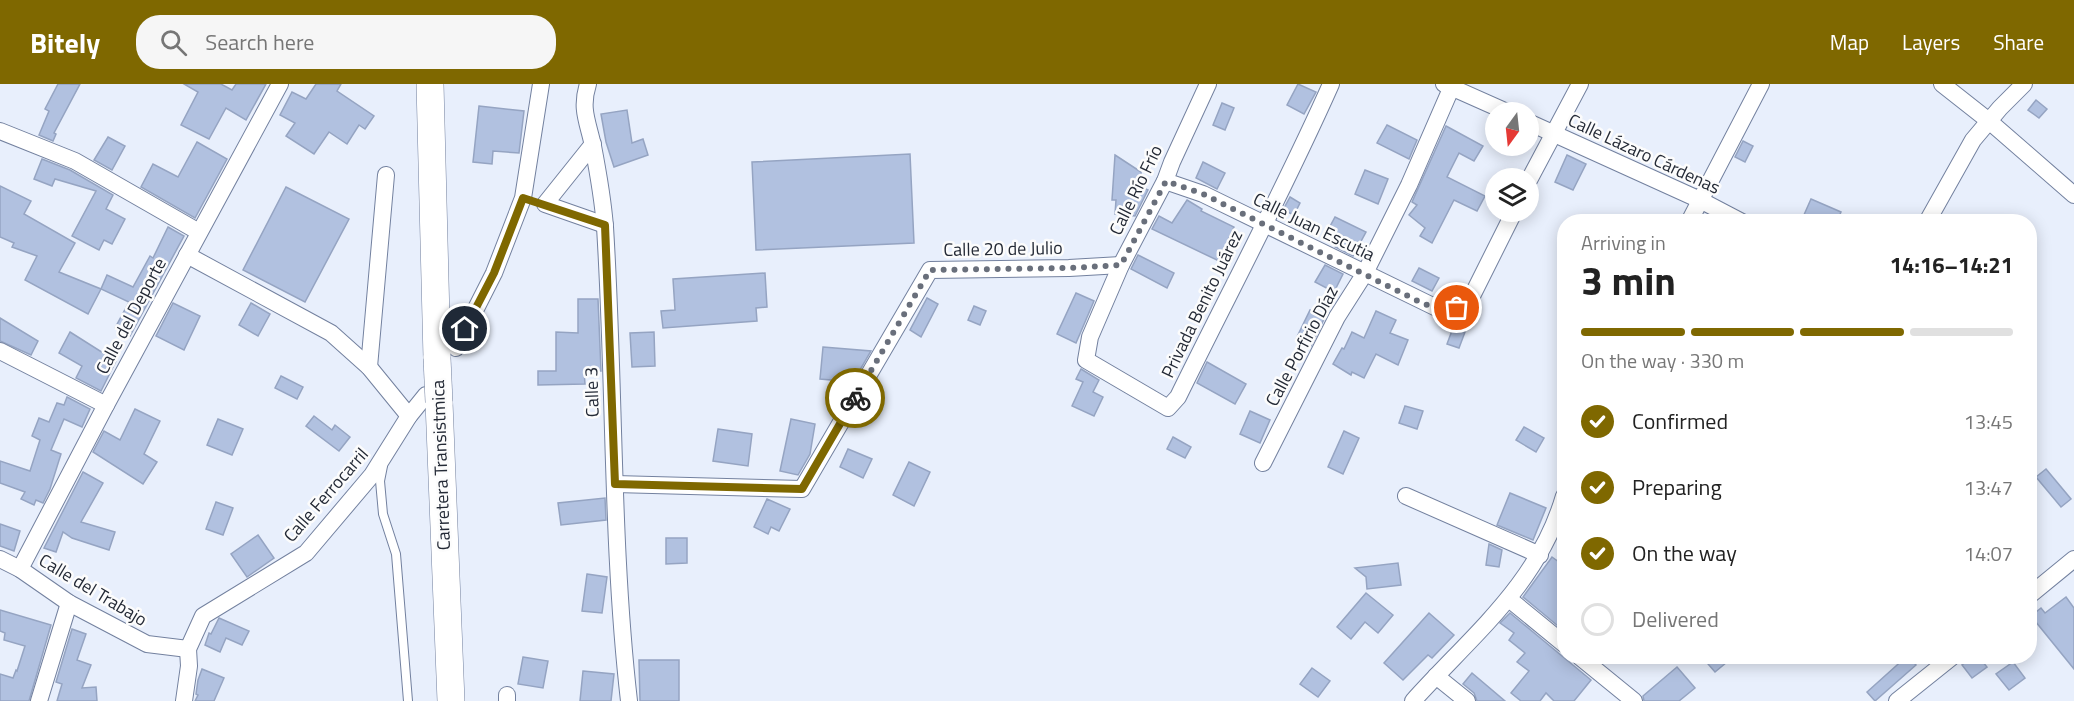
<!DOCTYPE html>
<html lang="en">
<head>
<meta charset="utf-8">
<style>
  :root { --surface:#fff; --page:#f6f6f6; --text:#222; --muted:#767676; --line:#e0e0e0; --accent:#7f6800 }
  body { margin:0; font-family:"Titillium Web",sans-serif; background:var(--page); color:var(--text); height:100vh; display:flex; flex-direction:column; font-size:22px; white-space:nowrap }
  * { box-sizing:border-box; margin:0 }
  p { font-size:20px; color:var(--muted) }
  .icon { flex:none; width:33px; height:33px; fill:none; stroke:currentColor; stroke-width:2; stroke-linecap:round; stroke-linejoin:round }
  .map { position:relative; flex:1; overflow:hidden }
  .panel { position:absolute; left:1557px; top:130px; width:480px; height:450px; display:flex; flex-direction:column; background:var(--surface); border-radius:24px; box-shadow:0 3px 15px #0003 }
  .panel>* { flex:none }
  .needle { width:39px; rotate:195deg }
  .tools { position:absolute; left:1485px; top:18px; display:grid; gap:12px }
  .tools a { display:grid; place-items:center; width:54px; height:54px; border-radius:50%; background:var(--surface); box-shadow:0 3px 15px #0003; font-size:30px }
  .pin { position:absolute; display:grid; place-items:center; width:51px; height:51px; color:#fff; margin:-26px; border:3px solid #fff; border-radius:50%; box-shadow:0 2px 6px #0007 }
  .courier { position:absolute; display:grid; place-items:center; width:60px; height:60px; margin:-30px; border:4px solid #7f6800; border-radius:50%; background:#fff; color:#222; box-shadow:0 2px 8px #0007 }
  .headline em { font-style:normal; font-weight:700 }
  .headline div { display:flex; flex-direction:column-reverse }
  .headline { display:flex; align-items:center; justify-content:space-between; height:102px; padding:0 24px }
  h1 { font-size:39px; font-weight:700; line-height:45px }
  .bar { display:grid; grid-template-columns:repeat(4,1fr); gap:9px 6px; align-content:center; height:72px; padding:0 24px }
  .bar i { height:8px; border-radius:4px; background:var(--line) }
  .bar .on { background:var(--accent) }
  .bar p { grid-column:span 4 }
  ol { padding:0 24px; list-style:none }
  li { display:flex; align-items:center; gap:18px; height:66px }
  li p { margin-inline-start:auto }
  li .icon { padding:6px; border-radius:50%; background:var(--accent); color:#fff; stroke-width:4 }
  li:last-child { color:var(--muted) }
  li i { width:33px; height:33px; border:3px solid var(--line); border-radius:50% }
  header { display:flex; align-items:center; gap:36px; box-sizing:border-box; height:84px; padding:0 30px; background:var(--accent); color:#fff }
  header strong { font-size:28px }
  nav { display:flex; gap:33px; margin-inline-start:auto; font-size:21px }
  .search { width:420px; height:54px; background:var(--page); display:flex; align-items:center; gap:15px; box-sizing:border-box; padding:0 21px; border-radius:24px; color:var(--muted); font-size:22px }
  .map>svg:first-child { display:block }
</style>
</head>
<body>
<header>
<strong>Bitely</strong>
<div class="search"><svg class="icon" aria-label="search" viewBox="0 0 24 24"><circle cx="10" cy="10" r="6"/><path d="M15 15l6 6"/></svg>Search here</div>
<nav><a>Map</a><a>Layers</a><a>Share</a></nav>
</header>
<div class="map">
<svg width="2074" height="617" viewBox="0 0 2074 617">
  <rect width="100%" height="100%" fill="#e8effc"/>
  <g fill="#b1c1e0" stroke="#95a4c2" stroke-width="1.5">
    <polygon points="58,0 80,0 54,49 56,50 53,57 39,51 49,27 45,25"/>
    <polygon points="184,0 221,0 232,6 236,0 266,0 246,36 226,24 209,55 181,41 198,8"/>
    <polygon points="316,0 341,0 337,7 374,32 365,45 359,41 347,60 329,48 314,70 286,52 295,39 280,31 292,8 306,15"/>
    <polygon points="1298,0 1316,8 1304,30 1287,21"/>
    <polygon points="2036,16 2047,25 2039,34 2028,26"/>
    <polygon points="1222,19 1234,24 1225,46 1213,41"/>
    <polygon points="479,22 524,27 519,69 493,67 492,80 473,78"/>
    <polygon points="627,26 632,59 643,55 648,71 614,83 606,58 601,30"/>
    <polygon points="1387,41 1417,56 1409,75 1377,59"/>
    <polygon points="1446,42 1483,62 1474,77 1459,69 1447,93 1485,112 1477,127 1454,116 1432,159 1420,152 1425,144 1409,131 1417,121 1412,118"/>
    <polygon points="108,53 125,62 112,86 94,76"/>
    <polygon points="1743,57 1753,62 1745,78 1735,73"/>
    <polygon points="197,58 227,75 195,134 141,103 153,80 178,93"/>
    <polygon points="910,70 914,159 756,166 752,78"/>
    <polygon points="1115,71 1141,88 1141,103 1148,106 1135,132 1115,130 1116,116 1112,116"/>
    <polygon points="1567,71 1586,80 1573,106 1555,98"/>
    <polygon points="42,75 70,86 113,111 106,125 125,135 112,160 104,156 99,166 72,152 96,107 55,95 52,102 34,95"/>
    <polygon points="1203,78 1225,89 1217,105 1196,94"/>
    <polygon points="1365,86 1388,95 1378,120 1355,110"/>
    <polygon points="0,102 31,117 24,130 75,159 59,188 101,205 88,230 25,196 37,172 12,163 14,159 0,153"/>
    <polygon points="286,103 349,135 305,218 243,186"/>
    <polygon points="1290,113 1300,119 1294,131 1283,126"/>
    <polygon points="1811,115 1841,128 1837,138 1814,138 1803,133"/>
    <polygon points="1187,116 1202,125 1201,127 1234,143 1219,177 1152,145 1159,132 1172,139"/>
    <polygon points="1335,133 1366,148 1353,172 1335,163 1339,154 1327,148"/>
    <polygon points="168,143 184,152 130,252 115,244 129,218 101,205 107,191 133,203 150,172 153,174"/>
    <polygon points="1138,171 1174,189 1167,204 1131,185"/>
    <polygon points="1325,181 1343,190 1334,208 1315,198"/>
    <polygon points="1419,184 1439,194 1432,207 1412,197"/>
    <polygon points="765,189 767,223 756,224 757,237 663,244 661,227 675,226 673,195"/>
    <polygon points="1076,209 1094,217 1076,259 1057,250"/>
    <polygon points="927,214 938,220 921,253 910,246"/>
    <polygon points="578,215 598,215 601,287 584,287 585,300 538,301 538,287 556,287 556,248 578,249"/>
    <polygon points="173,219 200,232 184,266 156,252"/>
    <polygon points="251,219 270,230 258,252 239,241"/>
    <polygon points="974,222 986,227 980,241 968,236"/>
    <polygon points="1310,226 1325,233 1311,262 1296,255"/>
    <polygon points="1376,227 1396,236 1390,249 1408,256 1398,281 1376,270 1364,294 1352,288 1351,291 1333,280 1342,264 1344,265 1352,248 1364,254"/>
    <polygon points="0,234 38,257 31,271 0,257"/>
    <polygon points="1453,244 1465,248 1459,264 1447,260"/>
    <polygon points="70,248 116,277 101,307 76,294 82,282 59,269"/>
    <polygon points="654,248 655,282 632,283 630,249"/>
    <polygon points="823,263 871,267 853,298 820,295"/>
    <polygon points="1207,278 1246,300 1235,320 1197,299"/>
    <polygon points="1081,285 1099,296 1093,308 1103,313 1094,332 1072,322 1083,298 1076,295"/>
    <polygon points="281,292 303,303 297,315 275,304"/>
    <polygon points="67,313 90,325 82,343 64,335 51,366 61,370 50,405 43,419 36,416 34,421 21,415 25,408 0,399 0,377 30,387 40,356 32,352 39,334 49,338 57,319 64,321"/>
    <polygon points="1405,322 1423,327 1417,345 1399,339"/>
    <polygon points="135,325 160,337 144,370 157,378 143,400 93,368 104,347 120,356"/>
    <polygon points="1250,327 1270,336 1260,359 1240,350"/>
    <polygon points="314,332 332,346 335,341 350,353 339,367 306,342"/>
    <polygon points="218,335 243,345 232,371 207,361"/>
    <polygon points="791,335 815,340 810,370 798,391 780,387"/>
    <polygon points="1524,343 1544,354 1536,368 1516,356"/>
    <polygon points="718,345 752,350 748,382 713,377"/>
    <polygon points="1344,347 1359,354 1343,390 1328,383"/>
    <polygon points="1173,353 1191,363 1185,374 1167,365"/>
    <polygon points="848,365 872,375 863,394 840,383"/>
    <polygon points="909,378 930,388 914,422 893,411"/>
    <polygon points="2046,385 2071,415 2061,423 2036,393"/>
    <polygon points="83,388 103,399 81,438 115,448 109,466 72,454 63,448 56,468 44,464"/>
    <polygon points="1510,409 1546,424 1533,456 1497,441"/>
    <polygon points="605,414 606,436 561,441 558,419"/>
    <polygon points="767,415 790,425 779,447 771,443 768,450 754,443"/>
    <polygon points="216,418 233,424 223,451 206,445"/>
    <polygon points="0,440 20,447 14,467 0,462"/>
    <polygon points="258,451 274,474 247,493 231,470"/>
    <polygon points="666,454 687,454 687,479 666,480"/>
    <polygon points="1489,460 1502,466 1499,483 1486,481"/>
    <polygon points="1552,473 1563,481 1558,488 1564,492 1564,547 1523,513"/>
    <polygon points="1398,479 1401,501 1367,505 1366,493 1355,484"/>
    <polygon points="587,490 607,493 602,529 582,527"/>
    <polygon points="1366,509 1393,531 1378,549 1365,538 1351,555 1337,543"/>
    <polygon points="2066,513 2074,524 2074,585 2031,532 2041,524 2045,529"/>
    <polygon points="0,526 51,541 29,617 0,617 0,590 13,594 16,586 17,587 25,562 4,556 5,549 0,547"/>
    <polygon points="1429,529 1454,551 1432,574 1428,571 1403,596 1384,579"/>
    <polygon points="1510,529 1591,596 1574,617 1554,617 1546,609 1540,617 1521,617 1511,609 1529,587 1517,578 1525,569 1509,556 1514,549 1500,539"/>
    <polygon points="219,534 249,547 242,561 226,554 220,568 205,561 209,549 211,550"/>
    <polygon points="72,545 86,550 77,576 91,581 82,604 96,603 97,617 57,617 62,600 56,598"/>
    <polygon points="523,573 548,577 543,604 518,600"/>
    <polygon points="1702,573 1733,573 1715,588"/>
    <polygon points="1906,573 1909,573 1916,581 1875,617 1867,608"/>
    <polygon points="1972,573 1979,573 1987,583 1972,594 1962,581"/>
    <polygon points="639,576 679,576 679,617 640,617"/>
    <polygon points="2013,578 2025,594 2009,606 1996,590"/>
    <polygon points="1677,583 1695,604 1679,617 1644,617 1643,612"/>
    <polygon points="1312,584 1330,597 1318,613 1300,600"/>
    <polygon points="202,585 224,594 214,617 195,617 198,611 196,610 198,596"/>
    <polygon points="583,587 614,590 611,617 580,617"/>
    <polygon points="1472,589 1505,617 1477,617 1474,609 1463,600"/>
  </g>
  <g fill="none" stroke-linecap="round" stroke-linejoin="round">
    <g stroke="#73819f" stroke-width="10">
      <polyline id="lane" points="383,382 380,397 383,430 396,470 408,617"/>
    </g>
    <g stroke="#73819f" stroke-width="18">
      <g id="street">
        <path d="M588 0C580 25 588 38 593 62 598 88 603 117 605 143 615 301 611 460 629 617"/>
        <path d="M1208 0 1172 78 1165 97 1121 181 1090 253 1086 276 1168 324 1178 313C1229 209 1284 106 1331 0"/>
        <polyline points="1444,0 1507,28"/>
        <polyline points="1942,0 1989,37 2074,111"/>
        <polyline points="1528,38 1700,116 1742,138"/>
        <polyline points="0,47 75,77 199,148"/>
        <polyline points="593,60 545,120 605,141"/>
        <polyline points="1165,97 1203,110 1445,228 1468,220 1514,128"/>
        <polyline points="1528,98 1580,0"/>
        <polyline points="1689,138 1761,0"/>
        <polyline points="1927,138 1973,56 2000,24 2024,0"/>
        <polyline points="187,171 331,249 369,283 409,332"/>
        <polyline points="456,264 494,189 523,114 541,0"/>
        <polyline points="0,267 106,321"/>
        <polyline points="369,283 386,91"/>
        <polyline points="1263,379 1337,233 1365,189 1409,101 1453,0"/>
        <polyline points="615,400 802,405 930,186 1069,184 1121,181"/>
        <polyline points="1406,412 1540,471"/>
        <polyline points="0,475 20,485 69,519 147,560 188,565"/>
        <polyline points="20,485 106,321 280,0"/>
        <polyline points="2030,511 2074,475"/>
        <polyline points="1509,515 1564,560"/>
        <polyline points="1580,573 1634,617"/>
        <polyline points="1436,592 1467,617"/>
        <polyline points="39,617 69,519"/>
        <polyline points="184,617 189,582 188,565 203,532 306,469 372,391 409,332 426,311"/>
        <polyline points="507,617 507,611"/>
        <path d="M1413 617C1472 551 1538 501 1564 412"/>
        <polyline points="1897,617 1952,573"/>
      </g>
    </g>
    <g stroke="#73819f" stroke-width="28">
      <g id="primary">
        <polyline points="430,0 437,274"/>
        <polyline points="439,318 451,617"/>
      </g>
    </g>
    <use href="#lane" stroke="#fff" stroke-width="8"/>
    <use href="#street" stroke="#fff" stroke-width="16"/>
    <use href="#primary" stroke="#fff" stroke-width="27"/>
    <g stroke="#73819f" stroke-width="28" stroke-linecap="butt">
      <polyline id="primary-bridge" points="437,274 439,318"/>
    </g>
    <use href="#primary-bridge" stroke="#fff" stroke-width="27"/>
  </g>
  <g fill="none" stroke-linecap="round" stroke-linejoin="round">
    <polyline stroke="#696f7b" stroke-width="6" stroke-dasharray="0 10.8" points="855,314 930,186 1069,184 1121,181 1166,97 1203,110 1422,219 1445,228 1457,224"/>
    <polyline stroke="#7f6800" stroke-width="8" points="465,245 494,189 523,114 605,141 615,400 802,405 855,314"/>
  </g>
  <g text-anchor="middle" stroke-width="5" stroke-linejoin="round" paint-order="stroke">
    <g font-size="18" fill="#242a36" stroke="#fcfcfc">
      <text transform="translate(1644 70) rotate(25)" y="6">Calle Lázaro Cárdenas</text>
      <text transform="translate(1136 106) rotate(-64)" y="6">Calle Río Frío</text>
      <text transform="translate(1314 143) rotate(26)" y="6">Calle Juan Escutia</text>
      <text transform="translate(1003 165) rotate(-1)" y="6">Calle 20 de Julio</text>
      <text transform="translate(1202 220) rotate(-64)" y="6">Privada Benito Juárez</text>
      <text transform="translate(131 232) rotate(-62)" y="6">Calle del Deporte</text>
      <text transform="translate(1302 262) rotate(-62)" y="6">Calle Porfirio Díaz</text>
      <text transform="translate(592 308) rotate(-92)" y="6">Calle 3</text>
      <text transform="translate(441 381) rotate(-92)" y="6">Carretera Transistmica</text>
      <text transform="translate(326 411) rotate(-49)" y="6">Calle Ferrocarril</text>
      <text transform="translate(93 506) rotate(31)" y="6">Calle del Trabajo</text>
    </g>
  </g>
</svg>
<div class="tools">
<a><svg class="needle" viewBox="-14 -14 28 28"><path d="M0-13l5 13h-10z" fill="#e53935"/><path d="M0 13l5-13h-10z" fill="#767676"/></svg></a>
<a><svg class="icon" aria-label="layers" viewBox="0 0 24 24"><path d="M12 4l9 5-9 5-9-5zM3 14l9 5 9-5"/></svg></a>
</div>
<div class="pin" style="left:1457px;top:224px;background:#ea580c"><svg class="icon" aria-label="bag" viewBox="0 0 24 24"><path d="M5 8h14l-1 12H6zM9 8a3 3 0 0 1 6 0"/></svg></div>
<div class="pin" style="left:465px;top:245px;background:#1f2937"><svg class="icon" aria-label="home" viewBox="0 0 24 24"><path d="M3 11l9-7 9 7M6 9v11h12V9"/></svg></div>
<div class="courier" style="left:855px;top:314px"><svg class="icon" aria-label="bike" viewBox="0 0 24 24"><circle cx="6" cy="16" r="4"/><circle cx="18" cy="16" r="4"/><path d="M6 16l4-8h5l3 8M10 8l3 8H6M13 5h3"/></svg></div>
<section class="panel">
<div class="headline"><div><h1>3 min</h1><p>Arriving in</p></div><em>14:16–14:21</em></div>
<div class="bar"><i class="on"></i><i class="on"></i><i class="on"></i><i></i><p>On the way · 330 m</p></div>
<ol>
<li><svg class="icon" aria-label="check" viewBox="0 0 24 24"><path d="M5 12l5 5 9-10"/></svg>Confirmed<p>13:45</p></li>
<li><svg class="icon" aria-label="check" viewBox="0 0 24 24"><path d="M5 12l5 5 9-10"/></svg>Preparing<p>13:47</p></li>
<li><svg class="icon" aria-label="check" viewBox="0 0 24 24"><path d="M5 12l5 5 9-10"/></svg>On the way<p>14:07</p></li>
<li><i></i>Delivered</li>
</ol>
</section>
</div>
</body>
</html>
